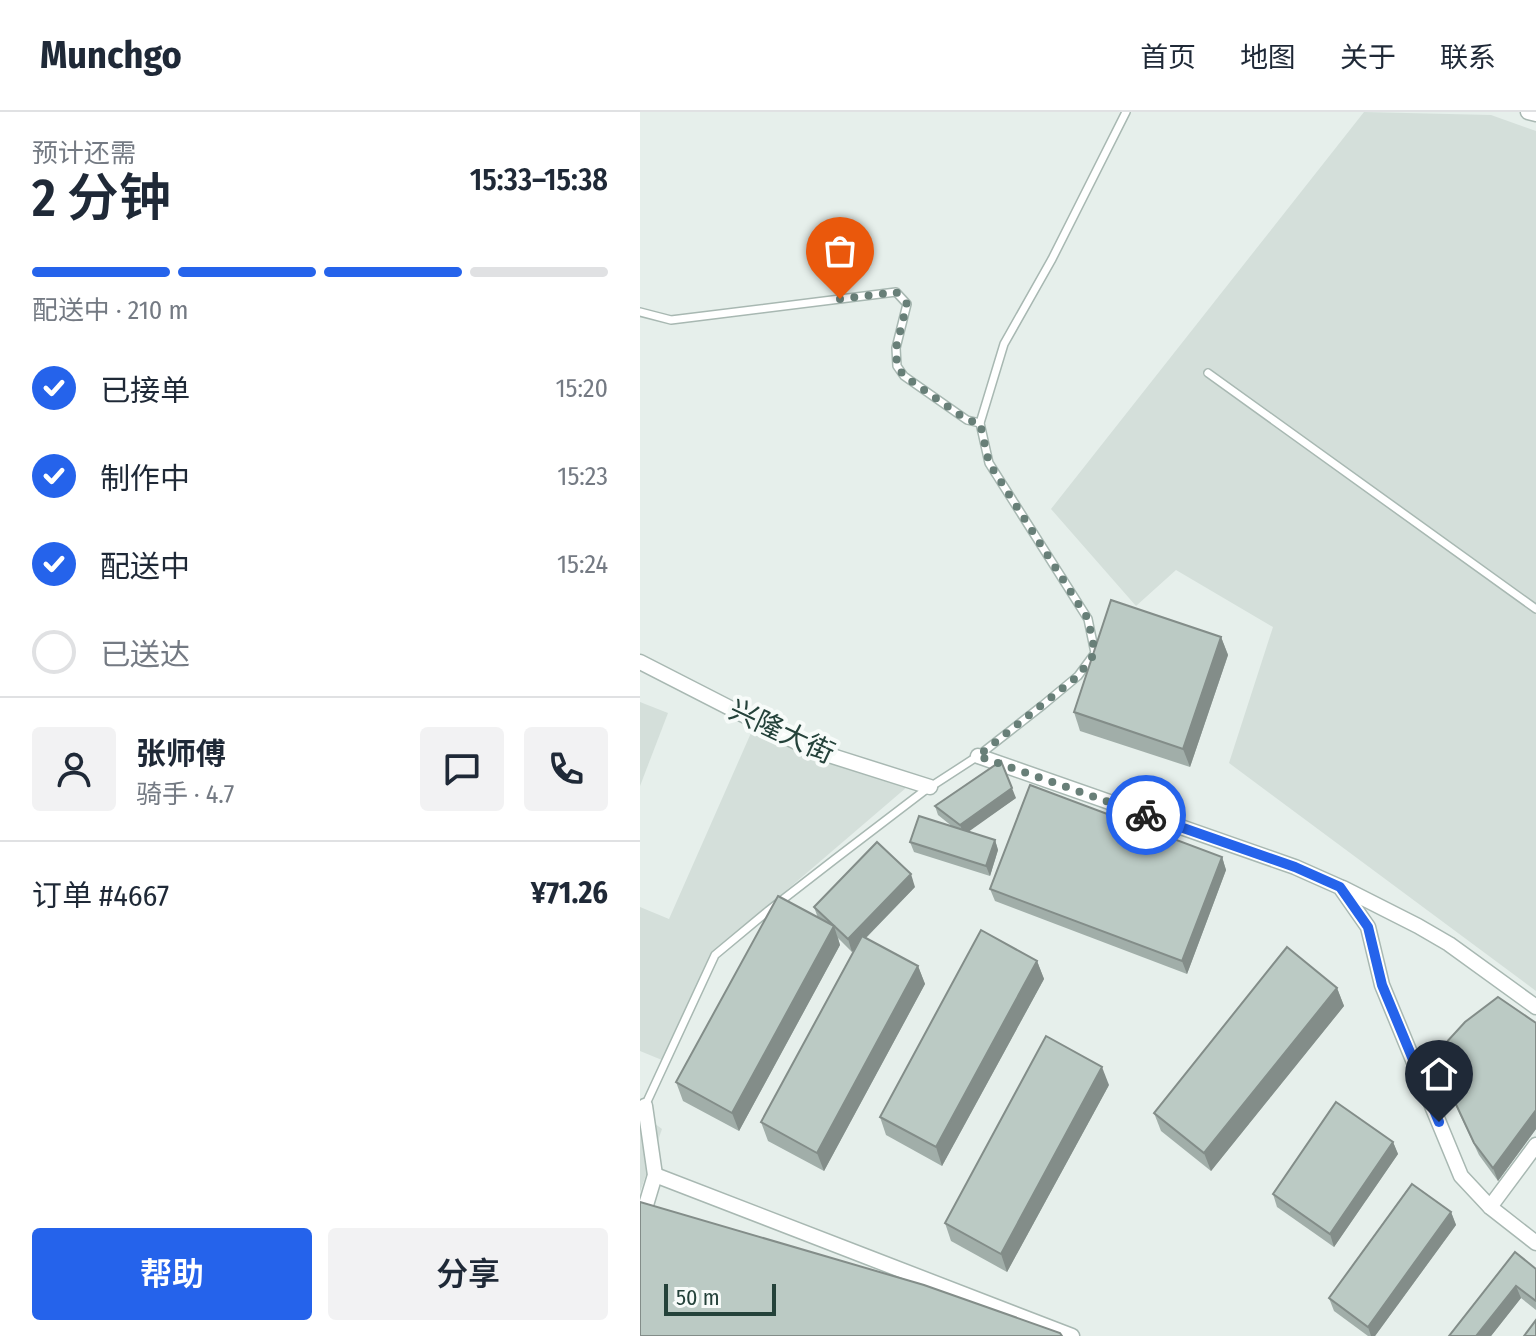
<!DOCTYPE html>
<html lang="zh">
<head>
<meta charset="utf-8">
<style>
  :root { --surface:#fff; --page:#f2f2f3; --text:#1f2937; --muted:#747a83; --line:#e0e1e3; --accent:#2563eb }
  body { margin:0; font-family:"Fira Sans Condensed","Noto Sans SC",sans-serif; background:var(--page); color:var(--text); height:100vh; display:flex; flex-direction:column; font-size:30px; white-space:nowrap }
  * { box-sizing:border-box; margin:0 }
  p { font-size:26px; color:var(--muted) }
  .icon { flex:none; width:44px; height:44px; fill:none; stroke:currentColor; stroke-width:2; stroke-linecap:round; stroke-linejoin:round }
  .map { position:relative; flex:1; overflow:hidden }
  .drawer { display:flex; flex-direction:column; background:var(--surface); width:640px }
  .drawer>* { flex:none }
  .scale { position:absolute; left:24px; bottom:20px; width:112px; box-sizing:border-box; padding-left:8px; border:4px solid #24423a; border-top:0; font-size:22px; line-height:28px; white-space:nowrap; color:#24423a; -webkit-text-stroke:6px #f7fbf9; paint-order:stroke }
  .pin { position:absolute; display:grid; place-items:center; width:68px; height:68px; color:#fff; margin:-82px -34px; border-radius:50% 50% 50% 0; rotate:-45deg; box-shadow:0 0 8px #0007 }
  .pin .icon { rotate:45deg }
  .courier { position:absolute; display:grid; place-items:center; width:80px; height:80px; margin:-40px; border:6px solid #2563eb; border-radius:50%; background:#fff; color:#222; box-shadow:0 2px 10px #0007 }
  .summary em { font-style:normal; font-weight:600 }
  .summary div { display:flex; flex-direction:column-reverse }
  .summary { display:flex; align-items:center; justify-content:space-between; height:136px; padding:0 32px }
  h1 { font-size:52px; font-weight:600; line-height:60px }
  .bar { display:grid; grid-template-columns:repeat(4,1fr); gap:12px 8px; align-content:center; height:96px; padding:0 32px }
  .bar i { height:10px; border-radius:6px; background:var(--line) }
  .bar .on { background:var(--accent) }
  .bar p { grid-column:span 4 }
  .line { display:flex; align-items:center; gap:20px; padding:0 32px; border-top:2px solid var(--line) }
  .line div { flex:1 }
  .round { display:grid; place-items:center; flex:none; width:84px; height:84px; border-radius:8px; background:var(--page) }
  ol { padding:0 32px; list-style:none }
  li { display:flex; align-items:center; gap:24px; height:88px }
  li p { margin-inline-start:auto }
  li .icon { padding:8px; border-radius:50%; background:var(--accent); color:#fff; stroke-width:4 }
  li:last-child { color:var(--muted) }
  li i { width:44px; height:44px; border:4px solid var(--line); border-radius:50% }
  .primary-button { display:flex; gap:16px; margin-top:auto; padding:16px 32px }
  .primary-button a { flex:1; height:92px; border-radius:8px; background:var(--accent); color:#fff; font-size:32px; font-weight:600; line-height:92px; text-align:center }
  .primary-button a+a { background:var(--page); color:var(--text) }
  header { display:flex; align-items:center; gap:48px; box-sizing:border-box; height:112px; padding:0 40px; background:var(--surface); border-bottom:2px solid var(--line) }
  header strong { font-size:38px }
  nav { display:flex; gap:44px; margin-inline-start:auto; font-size:28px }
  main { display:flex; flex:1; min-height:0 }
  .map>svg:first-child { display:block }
</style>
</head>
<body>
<header>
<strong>Munchgo</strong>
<nav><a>首页</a><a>地图</a><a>关于</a><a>联系</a></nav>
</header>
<main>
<section class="drawer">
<div class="summary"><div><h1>2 分钟</h1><p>预计还需</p></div><em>15:33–15:38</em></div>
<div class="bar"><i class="on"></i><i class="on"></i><i class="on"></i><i></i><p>配送中 · 210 m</p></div>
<ol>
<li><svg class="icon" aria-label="check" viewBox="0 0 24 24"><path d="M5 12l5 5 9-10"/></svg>已接单<p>15:20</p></li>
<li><svg class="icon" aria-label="check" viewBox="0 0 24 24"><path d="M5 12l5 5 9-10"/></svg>制作中<p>15:23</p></li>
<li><svg class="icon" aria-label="check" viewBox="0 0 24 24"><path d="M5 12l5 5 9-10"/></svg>配送中<p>15:24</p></li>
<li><i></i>已送达</li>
</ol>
<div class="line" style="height:144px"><a class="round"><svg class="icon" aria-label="person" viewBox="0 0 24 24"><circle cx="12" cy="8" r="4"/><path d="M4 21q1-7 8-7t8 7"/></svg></a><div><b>张师傅</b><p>骑手 · 4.7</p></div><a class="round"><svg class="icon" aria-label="chat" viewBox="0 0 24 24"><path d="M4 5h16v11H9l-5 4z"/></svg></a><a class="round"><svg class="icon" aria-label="phone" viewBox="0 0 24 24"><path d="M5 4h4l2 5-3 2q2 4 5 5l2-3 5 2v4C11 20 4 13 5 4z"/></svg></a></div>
<div class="line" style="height:104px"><div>订单 #4667</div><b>¥71.26</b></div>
<div class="primary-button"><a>帮助</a><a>分享</a></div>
</section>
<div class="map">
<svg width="896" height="1224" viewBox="0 0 896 1224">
  <rect width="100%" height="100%" fill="#e6efeb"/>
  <g fill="#d4dfda">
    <polygon points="724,0 851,3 896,19 896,879 589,651 633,515 536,458 496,494 411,397"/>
    <polygon points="0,590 28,601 0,674"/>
    <polygon points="111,621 267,675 72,842 22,948 0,939 0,795 29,807"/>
    <polygon points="0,1001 22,1017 0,1080"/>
  </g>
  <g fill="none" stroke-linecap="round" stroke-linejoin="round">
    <g stroke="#a8b8b2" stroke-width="10">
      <g id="lane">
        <polyline points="0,200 31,208 256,180 267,192 256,236 257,254 264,264 327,308 340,311"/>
        <polyline points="568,261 896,497"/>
        <polyline points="5,994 75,843 128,799 195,747 284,679 338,644 403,593 438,564 455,541 448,507 349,351 340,311 364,232 412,147 486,0"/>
      </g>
    </g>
    <g stroke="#a8b8b2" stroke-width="17">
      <g id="street">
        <polyline points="888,0 896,2"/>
        <polyline points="0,550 170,637 290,675"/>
        <polyline points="338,644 655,755 700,775 728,815 742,873 821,1064 850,1095 896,1131"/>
        <polyline points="703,776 778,814 809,832 896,895"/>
        <path d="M15 1063C154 1118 293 1169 432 1224"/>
        <polyline points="850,1095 896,1033"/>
        <polyline points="0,1113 15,1063 5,994"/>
      </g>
    </g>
    <use href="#lane" stroke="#fff" stroke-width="7"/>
    <use href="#street" stroke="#fff" stroke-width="14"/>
  </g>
  <g fill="#a1aea9">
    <polygon points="581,525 588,543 550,655 440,619 434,600"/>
    <polygon points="376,686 328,719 355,728 358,738 350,764 274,740 270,730 313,715 298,703 295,694"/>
    <polygon points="582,745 586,758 547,862 355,789 350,777"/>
    <polygon points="275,775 226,826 278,854 285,872 184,1059 128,1029 121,1010 214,838 212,840 198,826 200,833 99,1019 43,989 36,970 178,806 174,795"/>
    <polygon points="397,849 404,867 302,1054 246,1023 240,1005"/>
    <polygon points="697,876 704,894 571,1059 521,1019 514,1001"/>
    <polygon points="896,911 896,1017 858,1069 839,1043 812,986 807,973"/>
    <polygon points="469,973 367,1160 311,1129 305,1111"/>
    <polygon points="753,1030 758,1042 694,1135 637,1095 633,1082"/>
    <polygon points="811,1100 816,1113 735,1224 728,1224 694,1199 689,1186"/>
    <polygon points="896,1157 896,1198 881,1186 851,1224 809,1224"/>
  </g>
  <g fill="#838d89">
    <polygon points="581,525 588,543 550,655 543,637"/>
    <polygon points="372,676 376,686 324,723 320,713"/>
    <polygon points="355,728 358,738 350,764 346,754"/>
    <polygon points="582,745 586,758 547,862 542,849"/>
    <polygon points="271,762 275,775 212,840 208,827"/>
    <polygon points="194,814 200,833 99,1019 92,1001"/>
    <polygon points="397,849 404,867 302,1054 296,1035"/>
    <polygon points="278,854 285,872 184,1059 177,1041"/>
    <polygon points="697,876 704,894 571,1059 564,1041"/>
    <polygon points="462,955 469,973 367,1160 361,1142"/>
    <polygon points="896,998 896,1017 858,1069 853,1056"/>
    <polygon points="753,1030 758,1042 694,1135 690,1122"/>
    <polygon points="811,1100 816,1113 735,1224 731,1224 728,1215"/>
    <polygon points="876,1174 881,1186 851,1224 836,1224"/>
  </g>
  <g fill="#bbcac4" stroke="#838d89" stroke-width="2">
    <polygon points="471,488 581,525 543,637 434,600"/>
    <polygon points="361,649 372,676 320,713 295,694"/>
    <polygon points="390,673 582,745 542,849 350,777"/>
    <polygon points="279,704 355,728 346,754 270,730"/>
    <polygon points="237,730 271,762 208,827 174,795"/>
    <polygon points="138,784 194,814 92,1001 36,970"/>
    <polygon points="341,818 397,849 296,1035 240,1005"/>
    <polygon points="222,824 278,854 177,1041 121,1010"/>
    <polygon points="647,835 697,876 564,1041 514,1001"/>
    <polygon points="858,885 896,911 896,998 853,1056 834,1031 807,973 803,934 825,910"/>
    <polygon points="406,924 462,955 361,1142 305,1111"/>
    <polygon points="696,990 753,1030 690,1122 633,1082"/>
    <polygon points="772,1072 811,1100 728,1215 689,1186"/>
    <polygon points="0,1090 284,1173 420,1221 422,1224 0,1224"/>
    <polygon points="875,1140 896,1157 896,1189 876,1174 836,1224 809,1224"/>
    <polygon points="896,1208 896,1224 884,1224"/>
  </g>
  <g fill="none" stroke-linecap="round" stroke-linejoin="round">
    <polyline stroke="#687f78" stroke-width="8" stroke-dasharray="0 14.4" points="200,187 256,180 267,192 256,236 257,254 264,264 327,308 340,311 349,351 448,507 455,541 438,564 338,644 506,703"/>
    <polyline stroke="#2563eb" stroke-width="10" points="506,703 655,755 700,775 728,815 742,873 799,1010"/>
  </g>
  <g text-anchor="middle" stroke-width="8" stroke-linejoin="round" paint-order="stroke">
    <g font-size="28" fill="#24423a" stroke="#f7fbf9">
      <text transform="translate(142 619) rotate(25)" y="10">兴隆大街</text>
    </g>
  </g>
</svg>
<div class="scale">50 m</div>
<div class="pin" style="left:200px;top:187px;background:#ea580c"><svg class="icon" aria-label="bag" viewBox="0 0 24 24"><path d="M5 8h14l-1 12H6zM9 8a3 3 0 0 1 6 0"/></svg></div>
<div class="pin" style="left:799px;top:1010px;background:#1f2937"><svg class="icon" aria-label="home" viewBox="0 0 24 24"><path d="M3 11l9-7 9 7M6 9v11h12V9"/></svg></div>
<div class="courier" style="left:506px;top:703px"><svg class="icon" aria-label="bike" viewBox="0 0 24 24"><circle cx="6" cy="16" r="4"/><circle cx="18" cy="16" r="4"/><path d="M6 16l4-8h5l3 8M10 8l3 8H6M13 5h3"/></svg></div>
</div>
</main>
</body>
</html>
